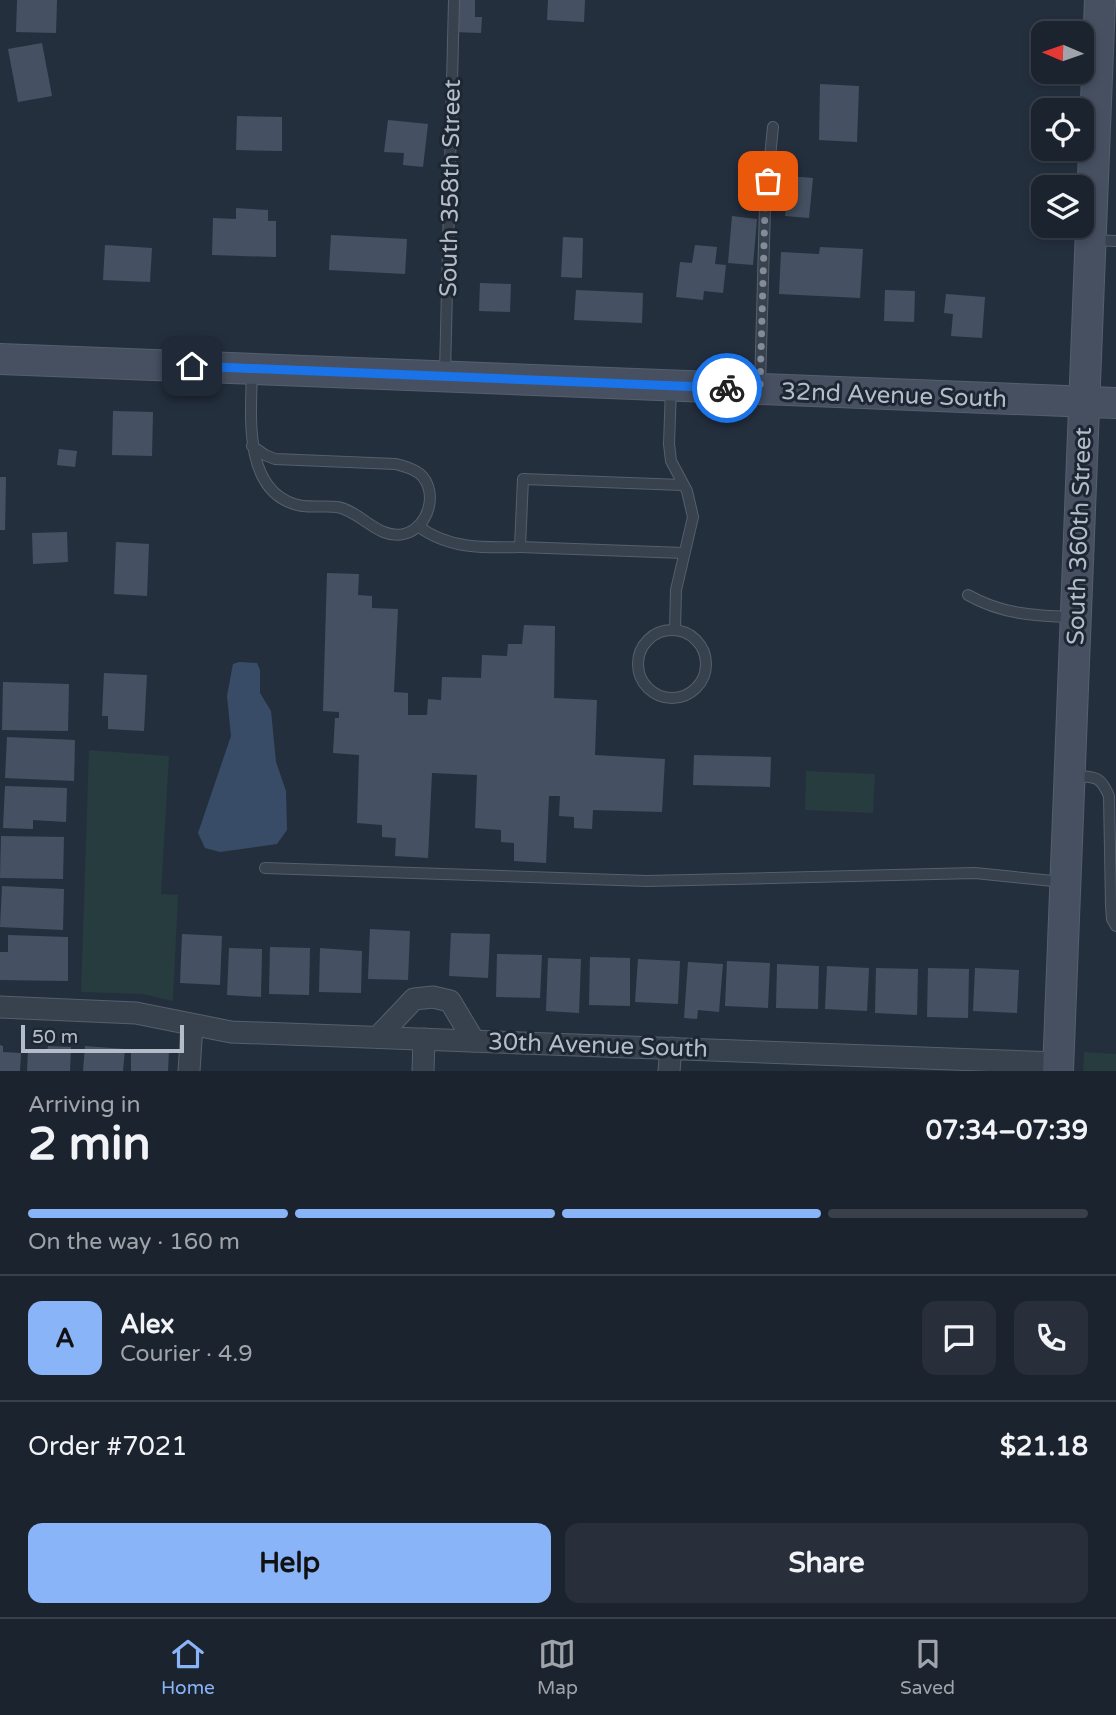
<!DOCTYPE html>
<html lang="en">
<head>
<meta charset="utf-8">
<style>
  :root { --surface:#1b232e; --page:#282f3a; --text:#f1f3f6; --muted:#a0a4aa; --line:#39404a; --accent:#8ab4f8 }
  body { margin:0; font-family:"Varela Round",sans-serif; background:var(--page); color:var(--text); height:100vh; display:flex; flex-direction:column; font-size:26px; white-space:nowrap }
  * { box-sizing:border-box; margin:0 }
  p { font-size:23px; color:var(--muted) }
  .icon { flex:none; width:38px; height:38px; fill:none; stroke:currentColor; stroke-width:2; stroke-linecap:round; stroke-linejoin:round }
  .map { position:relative; height:1071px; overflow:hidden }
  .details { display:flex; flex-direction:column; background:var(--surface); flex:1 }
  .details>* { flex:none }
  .needle { width:46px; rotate:272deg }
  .fabs { position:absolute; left:1031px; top:21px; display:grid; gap:14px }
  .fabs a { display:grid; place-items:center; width:63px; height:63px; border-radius:14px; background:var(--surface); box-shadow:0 4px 10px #0003,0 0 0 2px var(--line); font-size:35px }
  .scale { position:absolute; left:21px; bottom:18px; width:163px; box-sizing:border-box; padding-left:7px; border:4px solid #b4bcc9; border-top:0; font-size:19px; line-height:24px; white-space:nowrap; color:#b4bcc9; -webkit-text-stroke:5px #1d2633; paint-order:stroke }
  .pin { position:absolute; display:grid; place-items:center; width:60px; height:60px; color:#fff; margin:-30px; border-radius:14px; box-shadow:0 4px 10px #0006 }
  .courier { position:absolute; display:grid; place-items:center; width:70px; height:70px; margin:-35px; border:5px solid #1a73e8; border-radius:50%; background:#fff; color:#222; box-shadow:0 2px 9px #0007 }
  .summary em { font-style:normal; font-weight:700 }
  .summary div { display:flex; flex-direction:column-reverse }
  .summary { display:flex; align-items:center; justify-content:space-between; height:119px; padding:0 28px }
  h1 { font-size:46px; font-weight:700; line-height:52px }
  .bar { display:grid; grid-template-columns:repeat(4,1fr); gap:10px 7px; align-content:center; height:84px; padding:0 28px }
  .bar i { height:9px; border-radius:5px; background:var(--line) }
  .bar .on { background:var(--accent) }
  .bar p { grid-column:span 4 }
  .line { display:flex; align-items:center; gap:18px; padding:0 28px; border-top:2px solid var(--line) }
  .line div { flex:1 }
  .round { display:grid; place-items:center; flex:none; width:74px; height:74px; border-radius:14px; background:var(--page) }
  .button { display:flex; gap:14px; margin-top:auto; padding:14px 28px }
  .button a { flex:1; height:80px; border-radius:14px; background:var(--accent); color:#111; font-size:28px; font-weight:700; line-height:80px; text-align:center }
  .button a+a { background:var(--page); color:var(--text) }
  .tab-bar { display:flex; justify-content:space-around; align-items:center; height:98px; border-top:2px solid var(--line); background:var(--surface); font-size:19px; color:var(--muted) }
  .tab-bar a { display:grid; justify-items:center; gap:4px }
  .tab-bar .on { color:var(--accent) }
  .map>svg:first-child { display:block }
</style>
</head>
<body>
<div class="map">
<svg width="1116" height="1071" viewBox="0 0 1116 1071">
  <rect width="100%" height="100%" fill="#242f3e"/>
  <g fill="#263c3f">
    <polygon points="89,750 169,756 161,894 178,895 173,1001 142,994 81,992"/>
    <polygon points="806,771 875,774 873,813 805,810"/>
    <polygon points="1084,1052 1116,1054 1116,1071 1083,1071"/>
  </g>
  <polygon fill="#394c67" points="239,662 257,663 260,670 260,693 271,711 276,762 286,791 287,830 277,844 220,852 205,848 198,833 231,736 227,696 233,664"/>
  <g fill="#455162">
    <polygon points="17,0 57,0 56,33 16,32"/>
    <polygon points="454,0 475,0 475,17 482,17 481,33 454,32"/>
    <polygon points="548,0 585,0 584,22 547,20"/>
    <polygon points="42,43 52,96 18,102 8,49"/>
    <polygon points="820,84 859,86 857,142 819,140"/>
    <polygon points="237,116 282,117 282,151 236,150"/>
    <polygon points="388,120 428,124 423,167 403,165 404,153 384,152"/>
    <polygon points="789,176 813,178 809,218 785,216"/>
    <polygon points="236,208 268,210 268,221 276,221 276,257 212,255 213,218 236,219"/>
    <polygon points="732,216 757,219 753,265 728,263"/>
    <polygon points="331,235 407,239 405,274 329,270"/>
    <polygon points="563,237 583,238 582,278 561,277"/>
    <polygon points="105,245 152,248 150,282 103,280"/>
    <polygon points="695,245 717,247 715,264 726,265 723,293 704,291 703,300 676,297 680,262 692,263"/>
    <polygon points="820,247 863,249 860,298 779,294 781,252 819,254"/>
    <polygon points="480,283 511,284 510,312 479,311"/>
    <polygon points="576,290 643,293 642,323 574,320"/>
    <polygon points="885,290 915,291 914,322 884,321"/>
    <polygon points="946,294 985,297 982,338 951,336 953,314 944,313"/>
    <polygon points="113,411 153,412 152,456 112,455"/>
    <polygon points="59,449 77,451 75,467 57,465"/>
    <polygon points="0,477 6,477 5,530 0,530"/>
    <polygon points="67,532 68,562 33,564 32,533"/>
    <polygon points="116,542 149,544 147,596 114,594"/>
    <polygon points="327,573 359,574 358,595 372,596 372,608 398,609 394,692 408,693 408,715 427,715 428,699 441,700 442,677 481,678 482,655 507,656 508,644 522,644 524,625 555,626 554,698 597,700 595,755 665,759 662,812 593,810 592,829 574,828 574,817 559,816 560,796 549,796 546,863 514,861 514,843 501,842 501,830 475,828 477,775 432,773 428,858 395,856 396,838 382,837 382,825 357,823 359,755 333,753 335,718 339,718 339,712 323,711"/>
    <polygon points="104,673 147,675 144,731 108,729 108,716 102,716"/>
    <polygon points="3,682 69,684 68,731 2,730"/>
    <polygon points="7,737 75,740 74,781 5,778"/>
    <polygon points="694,755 771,757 770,787 693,785"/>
    <polygon points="5,786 67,788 66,822 33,820 33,829 3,828"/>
    <polygon points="1,836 64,837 63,879 0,878"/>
    <polygon points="2,886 64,889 63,930 0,927"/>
    <polygon points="370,929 410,931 408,980 368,979"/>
    <polygon points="451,933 490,934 488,978 449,976"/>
    <polygon points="182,934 222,936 220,985 180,983"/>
    <polygon points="8,935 68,937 68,981 0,980 0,952 8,952"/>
    <polygon points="270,947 310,948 309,995 269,994"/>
    <polygon points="229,948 262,949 261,997 227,995"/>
    <polygon points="320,948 362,951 361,993 319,992"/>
    <polygon points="497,954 542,955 540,998 496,997"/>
    <polygon points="590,957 630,958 630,1006 589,1005"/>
    <polygon points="548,958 581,959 579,1013 546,1011"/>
    <polygon points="638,959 680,961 678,1004 635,1002"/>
    <polygon points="727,961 770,963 768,1008 725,1006"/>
    <polygon points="688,962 723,964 719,1012 698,1010 697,1019 684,1018"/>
    <polygon points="777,964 819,966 818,1009 776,1008"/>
    <polygon points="827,966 869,968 867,1011 825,1009"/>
    <polygon points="876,968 918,969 917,1015 875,1013"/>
    <polygon points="928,968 969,969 968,1018 927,1017"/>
    <polygon points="975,968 1019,970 1017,1013 973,1011"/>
    <polygon points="0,1045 3,1046 3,1052 21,1053 20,1071 0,1071"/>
    <polygon points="48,1046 71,1047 70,1071 27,1071 28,1051 47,1052"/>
    <polygon points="85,1046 125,1049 123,1071 83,1071"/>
    <polygon points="131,1050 169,1051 168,1071 131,1071"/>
  </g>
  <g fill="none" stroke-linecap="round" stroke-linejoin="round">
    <g stroke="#565f6c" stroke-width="12">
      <g id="lane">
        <polyline points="1091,240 1116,241"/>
        <path d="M252 372C251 413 243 488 294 504 308 509 323 505 337 507 361 511 378 540 404 534 429 528 439 491 420 474 413 468 404 466 396 464L275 459 265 455 252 446"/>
        <polyline points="445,373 454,0"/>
        <polyline points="760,386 765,208 773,127"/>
        <polyline points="671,388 669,444 671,461 687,491 693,517 676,590 675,630"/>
        <polyline points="682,485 523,479 520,547 684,553"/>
        <path d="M418 526C448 549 484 548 520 547"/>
        <path d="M968 595C1001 614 1035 616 1073 617"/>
        <circle cx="672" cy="664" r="34"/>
        <path d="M1073 776C1095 777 1100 775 1109 796L1111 905 1112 919 1116 926"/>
        <polyline points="265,868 647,881 975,873 1063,882"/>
      </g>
    </g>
    <g stroke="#565f6c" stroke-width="23">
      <g id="street">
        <polyline points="0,1007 136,1013 231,1032 1058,1063"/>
        <polyline points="378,1037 414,999 433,997 450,1001 474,1041"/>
        <polyline points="189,1071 192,1025"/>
        <polyline points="423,1071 424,1039"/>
        <polyline points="669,1071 671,1048"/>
      </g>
    </g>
    <g stroke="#565f6c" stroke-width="32">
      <g id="secondary">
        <polyline points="0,359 1116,403"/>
        <polyline points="1058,1071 1100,0"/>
      </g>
    </g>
    <use href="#lane" stroke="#38414e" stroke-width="10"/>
    <use href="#street" stroke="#38414e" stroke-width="21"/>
    <use href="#secondary" stroke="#465061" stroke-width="30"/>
  </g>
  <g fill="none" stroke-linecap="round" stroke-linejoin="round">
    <polyline stroke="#828b98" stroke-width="7" stroke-dasharray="0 12.6" points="727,388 760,389 765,208 768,181"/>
    <polyline stroke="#1a73e8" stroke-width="9" points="192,366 727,388"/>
  </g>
  <g text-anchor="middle" stroke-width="6" stroke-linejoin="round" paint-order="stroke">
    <g font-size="24" fill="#b4bcc9" stroke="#1d2633">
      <text transform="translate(450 188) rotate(-89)" y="8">South 358th Street</text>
      <text transform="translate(894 395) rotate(2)" y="8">32nd Avenue South</text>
      <text transform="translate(1079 536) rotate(-88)" y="8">South 360th Street</text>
      <text transform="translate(598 1045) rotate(2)" y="8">30th Avenue South</text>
    </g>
  </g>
</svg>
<div class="fabs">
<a><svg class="needle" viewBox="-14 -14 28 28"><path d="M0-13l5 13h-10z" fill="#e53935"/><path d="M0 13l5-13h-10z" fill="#a0a4aa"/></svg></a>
<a><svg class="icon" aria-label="locate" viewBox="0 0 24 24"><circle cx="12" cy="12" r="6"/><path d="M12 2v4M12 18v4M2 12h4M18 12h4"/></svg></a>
<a><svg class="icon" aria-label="layers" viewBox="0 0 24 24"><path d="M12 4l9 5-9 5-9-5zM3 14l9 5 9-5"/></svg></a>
</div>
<div class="scale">50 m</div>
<div class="pin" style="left:768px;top:181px;background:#ea580c"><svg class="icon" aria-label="bag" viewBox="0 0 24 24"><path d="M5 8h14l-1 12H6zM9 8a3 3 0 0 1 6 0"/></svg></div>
<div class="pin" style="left:192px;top:366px;background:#1f2937"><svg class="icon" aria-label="home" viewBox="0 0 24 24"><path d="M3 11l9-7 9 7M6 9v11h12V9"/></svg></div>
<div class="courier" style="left:727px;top:388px"><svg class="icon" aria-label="bike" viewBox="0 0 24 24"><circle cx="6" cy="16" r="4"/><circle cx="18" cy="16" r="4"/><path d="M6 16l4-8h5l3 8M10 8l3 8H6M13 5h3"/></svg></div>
</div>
<section class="details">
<div class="summary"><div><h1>2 min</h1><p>Arriving in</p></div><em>07:34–07:39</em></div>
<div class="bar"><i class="on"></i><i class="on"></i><i class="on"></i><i></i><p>On the way · 160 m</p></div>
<div class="line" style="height:126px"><b class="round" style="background:var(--accent);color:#111">A</b><div><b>Alex</b><p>Courier · 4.9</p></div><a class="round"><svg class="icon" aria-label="chat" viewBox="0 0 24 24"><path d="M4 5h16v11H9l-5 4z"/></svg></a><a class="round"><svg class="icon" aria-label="phone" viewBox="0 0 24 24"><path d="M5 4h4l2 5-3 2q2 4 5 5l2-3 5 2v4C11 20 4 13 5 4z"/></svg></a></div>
<div class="line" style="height:91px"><div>Order #7021</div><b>$21.18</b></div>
<div class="button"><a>Help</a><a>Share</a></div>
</section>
<nav class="tab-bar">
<a class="on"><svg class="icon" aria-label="home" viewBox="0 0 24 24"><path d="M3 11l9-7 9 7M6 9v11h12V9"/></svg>Home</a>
<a><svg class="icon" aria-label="map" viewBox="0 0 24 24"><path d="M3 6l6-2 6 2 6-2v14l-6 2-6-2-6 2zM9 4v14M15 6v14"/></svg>Map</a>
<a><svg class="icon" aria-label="saved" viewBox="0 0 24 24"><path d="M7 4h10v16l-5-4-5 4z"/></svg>Saved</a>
</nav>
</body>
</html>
